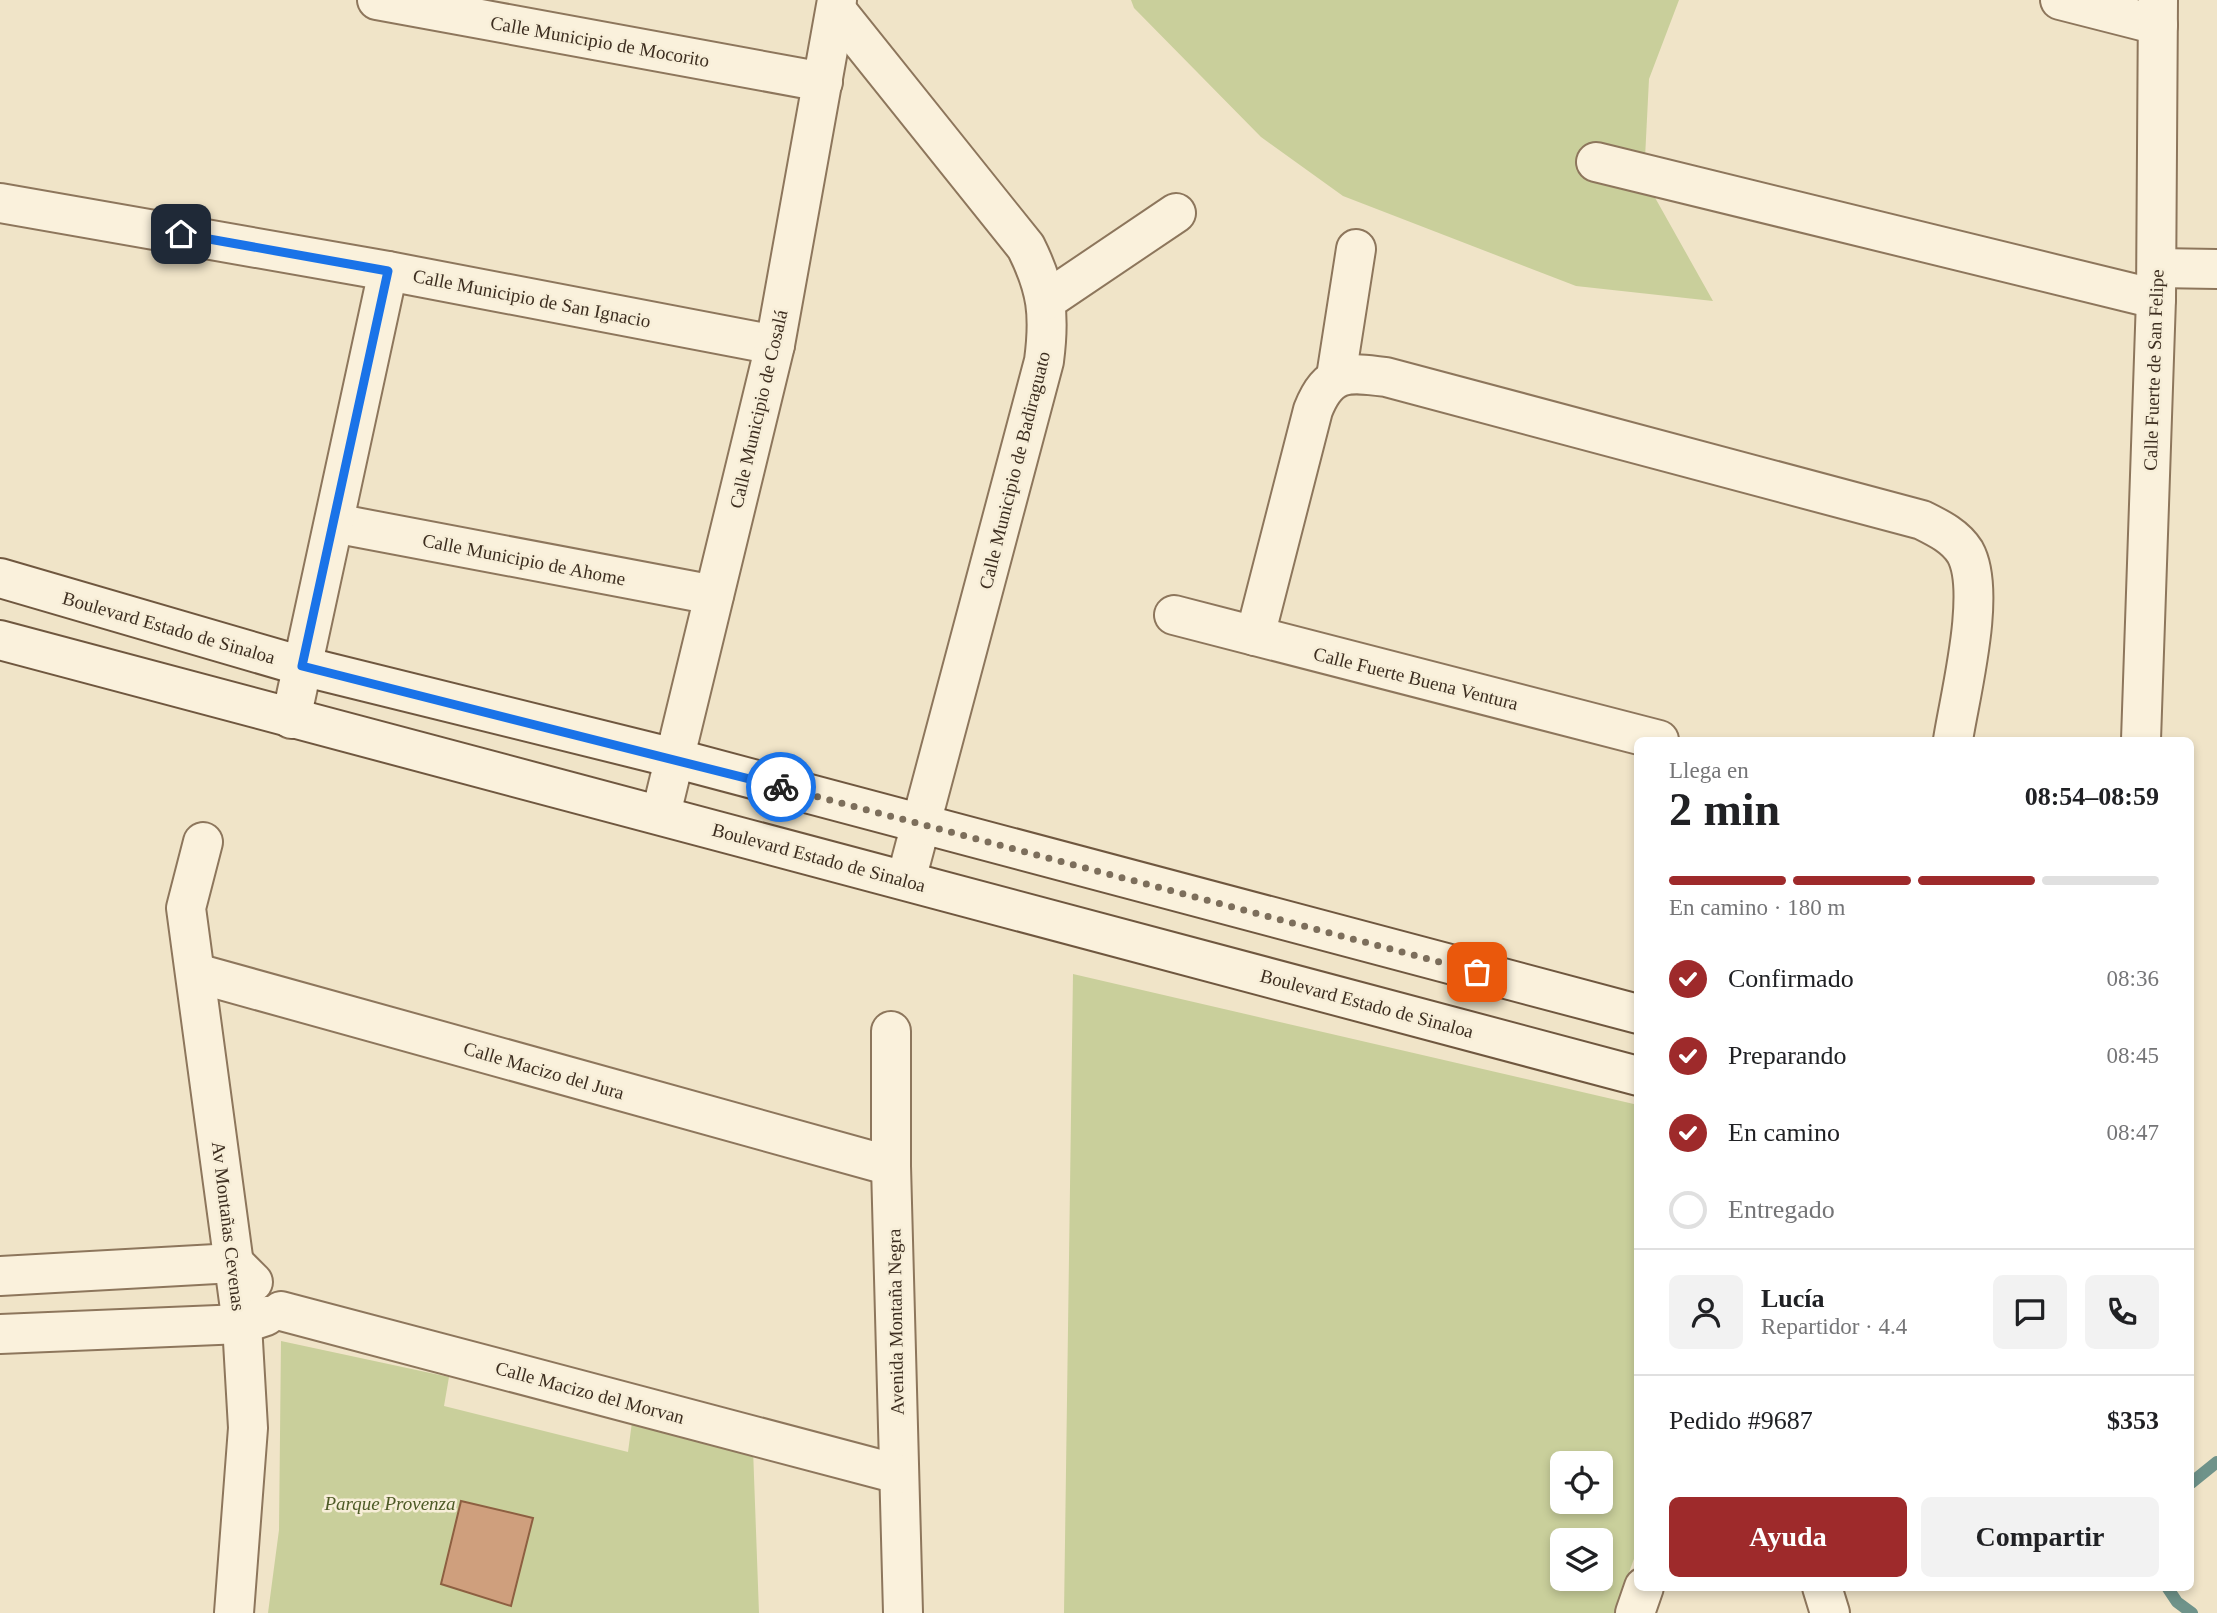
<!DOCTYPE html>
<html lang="es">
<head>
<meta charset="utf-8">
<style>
  :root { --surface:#fff; --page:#f2f2f2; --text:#202124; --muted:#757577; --line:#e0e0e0; --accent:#9e2a2b }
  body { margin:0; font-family:"Times New Roman",serif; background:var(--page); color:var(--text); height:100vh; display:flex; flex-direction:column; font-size:26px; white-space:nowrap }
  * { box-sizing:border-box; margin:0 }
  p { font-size:23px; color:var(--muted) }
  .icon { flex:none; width:38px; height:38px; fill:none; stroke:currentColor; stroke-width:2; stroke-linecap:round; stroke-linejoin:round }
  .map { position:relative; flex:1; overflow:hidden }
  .drawer { position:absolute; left:1634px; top:737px; width:560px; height:854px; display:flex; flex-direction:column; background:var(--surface); border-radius:10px; box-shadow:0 4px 10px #0003 }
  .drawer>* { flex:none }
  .buttons { position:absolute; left:1550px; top:1451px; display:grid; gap:14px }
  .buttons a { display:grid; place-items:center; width:63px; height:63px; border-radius:10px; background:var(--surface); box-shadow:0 4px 10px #0003; font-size:35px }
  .pin { position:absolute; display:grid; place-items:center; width:60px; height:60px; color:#fff; margin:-30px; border-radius:14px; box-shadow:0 4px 10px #0006 }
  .courier { position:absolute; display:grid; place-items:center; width:70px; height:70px; margin:-35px; border:5px solid #1a73e8; border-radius:50%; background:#fff; color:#222; box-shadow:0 2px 9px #0007 }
  .summary em { font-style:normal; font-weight:700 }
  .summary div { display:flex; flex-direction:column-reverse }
  .summary { display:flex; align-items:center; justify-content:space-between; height:119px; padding:0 35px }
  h1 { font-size:46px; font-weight:700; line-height:52px }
  .bar { display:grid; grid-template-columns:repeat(4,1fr); gap:10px 7px; align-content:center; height:84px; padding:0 35px }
  .bar i { height:9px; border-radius:5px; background:var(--line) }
  .bar .selected { background:var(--accent) }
  .bar p { grid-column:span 4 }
  .line { display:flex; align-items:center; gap:18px; padding:0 35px; border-top:2px solid var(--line) }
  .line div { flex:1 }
  .round { display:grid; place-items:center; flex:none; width:74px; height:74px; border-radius:10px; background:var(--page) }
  ol { padding:0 35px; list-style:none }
  li { display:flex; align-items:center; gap:21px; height:77px }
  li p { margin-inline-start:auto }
  li .icon { padding:7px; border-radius:50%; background:var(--accent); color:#fff; stroke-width:4 }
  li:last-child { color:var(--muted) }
  li i { width:38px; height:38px; border:4px solid var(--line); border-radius:50% }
  .cta { display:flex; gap:14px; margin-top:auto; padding:14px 35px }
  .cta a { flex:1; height:80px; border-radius:10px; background:var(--accent); color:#fff; font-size:28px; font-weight:700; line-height:80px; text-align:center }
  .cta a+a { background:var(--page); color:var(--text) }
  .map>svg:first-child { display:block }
</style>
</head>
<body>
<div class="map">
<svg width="2217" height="1613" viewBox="0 0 2217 1613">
  <rect width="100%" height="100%" fill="#f0e4c8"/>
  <g fill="#c9cf9b" fill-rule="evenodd">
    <polygon points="1131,0 1679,0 1649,79 1644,178 1713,301 1576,286 1343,196 1261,137 1134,8"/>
    <path d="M1073 974 1638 1105V1548L1614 1613H1064ZM1563 1463H1601V1502H1563ZM1563 1540H1601V1578H1563Z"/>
    <polygon points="281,1341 449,1377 444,1406 628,1452 632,1422 753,1449 759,1613 268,1613 279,1530"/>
  </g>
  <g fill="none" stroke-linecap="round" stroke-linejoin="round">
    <g stroke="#6f938a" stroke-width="12">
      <polyline points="2191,1483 2217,1462"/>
      <polyline points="2167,1587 2177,1602 2192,1613"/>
    </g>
  </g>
  <polygon fill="#cf9f7d" stroke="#8d5f41" stroke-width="2" points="461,1501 533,1518 511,1606 441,1584"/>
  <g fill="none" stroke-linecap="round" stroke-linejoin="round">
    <g stroke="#8d765c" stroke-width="42">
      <g id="street">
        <polyline points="377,0 823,82"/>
        <polyline points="2060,0 2158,25"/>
        <path d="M837 11 1026 247C1047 289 1050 315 1044 361L906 880"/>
        <polyline points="1596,162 2156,299"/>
        <polyline points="0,203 388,271 775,345"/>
        <polyline points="2157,268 2217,269"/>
        <polyline points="1047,300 1176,213"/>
        <polyline points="1336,377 1356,249"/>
        <polyline points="334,523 714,595"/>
        <polyline points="1174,615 1659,740"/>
        <path d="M1255 636 1313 410C1329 370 1347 372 1386 377L1922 520C1938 528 1955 536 1965 552 1987 591 1960 695 1953 740"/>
        <polyline points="291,719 388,271"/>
        <polyline points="2141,740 2156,299 2158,0"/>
        <polyline points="661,814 775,345 837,0"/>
        <polyline points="203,842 186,908 242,1324 248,1428 234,1613"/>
        <polyline points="196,973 891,1166"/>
        <polyline points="891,1031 891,1166 903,1613"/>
        <polyline points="0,1276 234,1263 253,1282"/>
        <polyline points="281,1311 898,1474"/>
        <polyline points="0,1334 242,1324 266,1316"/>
        <polyline points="1822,1587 1830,1613"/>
        <polyline points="1635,1613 1644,1587"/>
      </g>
    </g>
    <g stroke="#6f573f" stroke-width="42">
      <g id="secondary">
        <polyline points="0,578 302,666 674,758 1638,1014"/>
        <polyline points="0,640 1638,1076"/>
      </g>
    </g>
    <use href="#street" stroke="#faf1dc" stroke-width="38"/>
    <use href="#secondary" stroke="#faf1dc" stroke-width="38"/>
  </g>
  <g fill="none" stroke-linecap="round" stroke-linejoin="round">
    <polyline stroke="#7c6e5b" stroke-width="7" stroke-dasharray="0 12.6" points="781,787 1477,972"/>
    <polyline stroke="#1a73e8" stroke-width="9" points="181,234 388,271 302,666 781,787"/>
  </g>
  <g text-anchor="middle" stroke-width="5" stroke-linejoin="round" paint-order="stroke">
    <g font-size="19" fill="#3d2e20" stroke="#f7eed8">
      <text transform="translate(600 41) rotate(10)" y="7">Calle Municipio de Mocorito</text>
      <text transform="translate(532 298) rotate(11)" y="7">Calle Municipio de San Ignacio</text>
      <text transform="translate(2153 370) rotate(-88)" y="7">Calle Fuerte de San Felipe</text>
      <text transform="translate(758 409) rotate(-77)" y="7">Calle Municipio de Cosalá</text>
      <text transform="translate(1014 470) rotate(-76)" y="7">Calle Municipio de Badiraguato</text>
      <text transform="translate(524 559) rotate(11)" y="7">Calle Municipio de Ahome</text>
      <text transform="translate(169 627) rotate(16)" y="7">Boulevard Estado de Sinaloa</text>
      <text transform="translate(1416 678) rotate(14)" y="7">Calle Fuerte Buena Ventura</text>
      <text transform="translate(819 857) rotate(15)" y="7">Boulevard Estado de Sinaloa</text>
      <text transform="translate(1367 1003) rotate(15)" y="7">Boulevard Estado de Sinaloa</text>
      <text transform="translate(544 1070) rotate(16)" y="7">Calle Macizo del Jura</text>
      <text transform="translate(229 1226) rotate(83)" y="7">Av Montañas Cevenas</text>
      <text transform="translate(895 1322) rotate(-91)" y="7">Avenida Montaña Negra</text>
      <text transform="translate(590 1392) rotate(15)" y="7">Calle Macizo del Morvan</text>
    </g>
    <g font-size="19" font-style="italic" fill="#4d5a26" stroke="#f7eed8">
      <text x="390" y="1510">Parque Provenza</text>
    </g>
  </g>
</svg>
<div class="buttons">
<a><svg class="icon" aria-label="locate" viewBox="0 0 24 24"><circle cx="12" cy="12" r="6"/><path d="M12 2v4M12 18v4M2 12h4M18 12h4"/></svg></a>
<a><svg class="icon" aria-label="layers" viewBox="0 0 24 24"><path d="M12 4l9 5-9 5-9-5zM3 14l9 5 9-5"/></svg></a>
</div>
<div class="pin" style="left:1477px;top:972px;background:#ea580c"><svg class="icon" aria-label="bag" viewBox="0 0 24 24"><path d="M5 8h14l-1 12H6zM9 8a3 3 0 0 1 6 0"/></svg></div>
<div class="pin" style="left:181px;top:234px;background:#1f2937"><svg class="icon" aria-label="home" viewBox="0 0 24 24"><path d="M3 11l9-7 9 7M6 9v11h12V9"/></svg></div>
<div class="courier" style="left:781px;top:787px"><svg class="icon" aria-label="bike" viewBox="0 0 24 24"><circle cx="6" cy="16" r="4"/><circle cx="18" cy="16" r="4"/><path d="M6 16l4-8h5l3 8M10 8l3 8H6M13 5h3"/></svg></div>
<section class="drawer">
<div class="summary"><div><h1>2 min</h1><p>Llega en</p></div><em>08:54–08:59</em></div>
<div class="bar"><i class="selected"></i><i class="selected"></i><i class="selected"></i><i></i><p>En camino · 180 m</p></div>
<ol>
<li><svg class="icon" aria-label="check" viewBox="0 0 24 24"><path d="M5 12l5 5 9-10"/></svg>Confirmado<p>08:36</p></li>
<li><svg class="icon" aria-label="check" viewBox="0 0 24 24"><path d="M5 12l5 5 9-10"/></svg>Preparando<p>08:45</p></li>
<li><svg class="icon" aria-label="check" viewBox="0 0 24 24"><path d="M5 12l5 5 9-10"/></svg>En camino<p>08:47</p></li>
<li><i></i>Entregado</li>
</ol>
<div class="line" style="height:126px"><a class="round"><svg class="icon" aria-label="person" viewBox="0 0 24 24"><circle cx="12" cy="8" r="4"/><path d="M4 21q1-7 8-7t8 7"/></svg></a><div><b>Lucía</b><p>Repartidor · 4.4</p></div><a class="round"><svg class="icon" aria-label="chat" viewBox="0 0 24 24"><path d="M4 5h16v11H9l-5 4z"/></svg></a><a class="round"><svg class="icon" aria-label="phone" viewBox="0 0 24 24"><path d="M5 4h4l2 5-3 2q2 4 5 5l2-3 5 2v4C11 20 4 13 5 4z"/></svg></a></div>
<div class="line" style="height:91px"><div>Pedido #9687</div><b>$353</b></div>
<div class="cta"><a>Ayuda</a><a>Compartir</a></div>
</section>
</div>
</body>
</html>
